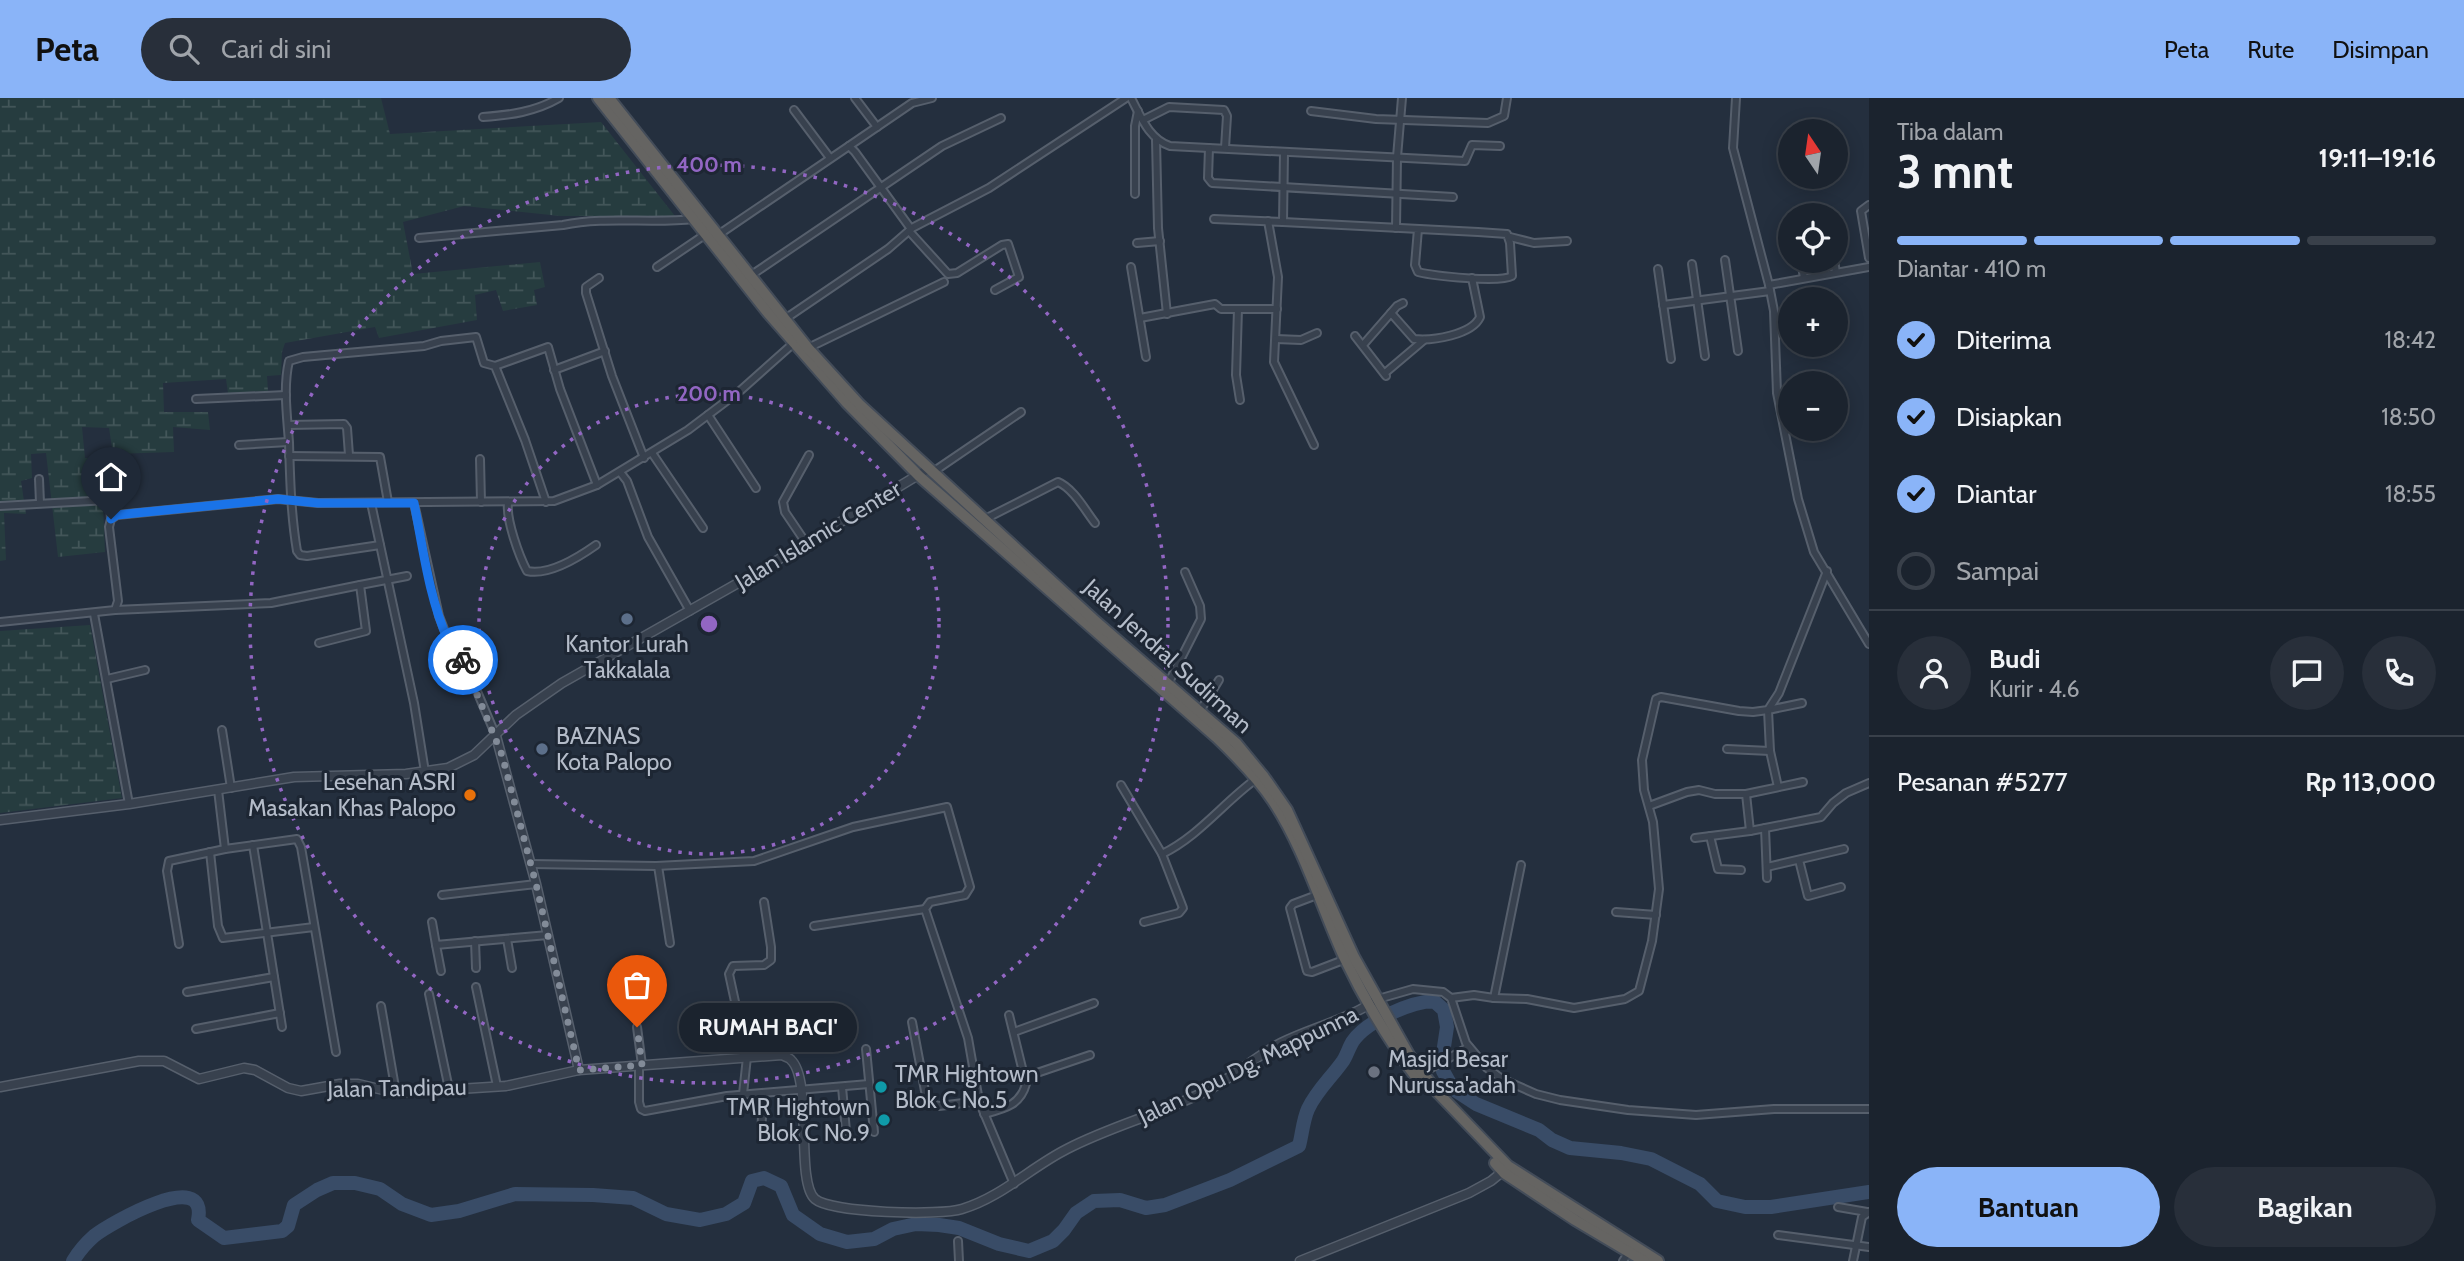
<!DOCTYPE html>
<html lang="id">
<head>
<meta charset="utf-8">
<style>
  :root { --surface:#1b232e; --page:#282f3a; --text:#f1f3f6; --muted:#a0a4aa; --line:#39404a; --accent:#8ab4f8 }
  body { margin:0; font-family:Cabin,sans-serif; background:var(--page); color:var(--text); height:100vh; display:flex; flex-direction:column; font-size:26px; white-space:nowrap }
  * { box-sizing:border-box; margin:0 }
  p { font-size:23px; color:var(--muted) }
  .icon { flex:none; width:38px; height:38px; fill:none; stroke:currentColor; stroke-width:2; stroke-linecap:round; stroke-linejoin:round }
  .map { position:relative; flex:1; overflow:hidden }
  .details { display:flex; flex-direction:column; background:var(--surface); width:595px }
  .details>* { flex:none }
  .needle { width:46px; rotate:347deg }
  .buttons { position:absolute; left:1778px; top:21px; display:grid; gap:14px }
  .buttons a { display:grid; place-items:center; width:70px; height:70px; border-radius:50%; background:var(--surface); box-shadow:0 4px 18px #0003,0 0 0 2px var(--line); font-size:35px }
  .pin { position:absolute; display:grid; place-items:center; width:60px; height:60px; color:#fff; margin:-72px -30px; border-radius:50% 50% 50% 0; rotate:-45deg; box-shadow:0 0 7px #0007 }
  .pin .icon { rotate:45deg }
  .courier { position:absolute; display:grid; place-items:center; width:70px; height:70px; margin:-35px; border:5px solid #1a73e8; border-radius:50%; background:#fff; color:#222; box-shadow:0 2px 9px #0007 }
  .bubble { position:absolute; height:49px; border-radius:24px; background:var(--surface); box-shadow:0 4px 18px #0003,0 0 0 2px var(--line); font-size:23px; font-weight:800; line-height:49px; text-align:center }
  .head em { font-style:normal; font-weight:800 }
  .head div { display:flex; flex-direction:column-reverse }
  .head { display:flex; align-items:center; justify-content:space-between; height:119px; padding:0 28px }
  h1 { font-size:46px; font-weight:800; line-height:52px }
  .bar { display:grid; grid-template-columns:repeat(4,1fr); gap:10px 7px; align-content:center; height:84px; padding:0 28px }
  .bar i { height:9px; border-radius:5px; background:var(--line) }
  .bar .on { background:var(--accent) }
  .bar p { grid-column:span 4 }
  .line { display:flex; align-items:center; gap:18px; padding:0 28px; border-top:2px solid var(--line) }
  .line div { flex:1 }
  .round { display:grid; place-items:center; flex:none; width:74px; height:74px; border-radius:37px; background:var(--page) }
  ol { padding:0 28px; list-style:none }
  li { display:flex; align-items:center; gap:21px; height:77px }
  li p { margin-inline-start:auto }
  li .icon { padding:7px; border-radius:50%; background:var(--accent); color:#111; stroke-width:4 }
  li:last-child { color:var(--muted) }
  li i { width:38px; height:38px; border:4px solid var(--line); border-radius:50% }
  .cta { display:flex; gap:14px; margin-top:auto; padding:14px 28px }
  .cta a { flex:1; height:80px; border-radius:42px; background:var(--accent); color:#111; font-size:28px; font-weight:800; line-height:80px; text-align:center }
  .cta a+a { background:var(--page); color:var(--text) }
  header { display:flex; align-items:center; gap:42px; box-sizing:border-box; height:98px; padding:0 35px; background:var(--accent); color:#111 }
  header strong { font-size:33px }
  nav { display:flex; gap:38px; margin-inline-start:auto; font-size:24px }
  .search { width:490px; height:63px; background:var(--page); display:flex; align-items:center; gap:18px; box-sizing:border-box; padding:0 24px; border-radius:38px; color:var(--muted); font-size:26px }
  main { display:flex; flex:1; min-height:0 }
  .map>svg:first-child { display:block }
</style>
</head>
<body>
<header>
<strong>Peta</strong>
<div class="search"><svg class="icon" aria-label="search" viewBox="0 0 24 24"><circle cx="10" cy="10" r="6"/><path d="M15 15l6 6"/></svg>Cari di sini</div>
<nav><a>Peta</a><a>Rute</a><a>Disimpan</a></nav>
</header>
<main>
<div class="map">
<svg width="1869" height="1163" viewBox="0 0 1869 1163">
  <defs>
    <pattern id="wetland-marsh" width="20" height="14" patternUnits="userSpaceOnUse" patternTransform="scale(1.75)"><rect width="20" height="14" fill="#263c3f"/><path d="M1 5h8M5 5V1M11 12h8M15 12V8" fill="none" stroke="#435659"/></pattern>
  </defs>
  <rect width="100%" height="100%" fill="#242f3e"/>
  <g fill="url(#wetland-marsh)">
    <polygon points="0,0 381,0 390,36 601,24 675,118 560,118 464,108 403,124 413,176 540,164 545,189 534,192 537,207 503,213 496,192 475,197 477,222 379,240 375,229 285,245 282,254 281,277 267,278 268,293 228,295 226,281 163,285 164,314 208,314 210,332 173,329 174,354 113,356 109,330 82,329 85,360 101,361 105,454 58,459 46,355 31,356 32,380 21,383 26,416 4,415 6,462 0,463"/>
    <polygon points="90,527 122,700 0,715 0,533"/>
  </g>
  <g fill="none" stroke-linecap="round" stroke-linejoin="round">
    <path stroke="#394c67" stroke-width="14" d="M73 1163C79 1153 85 1146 94 1138 109 1126 209 1068 198 1122L224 1140 282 1133 288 1128 294 1107 317 1092 333 1085H355L380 1091 402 1106 431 1117 459 1113 515 1096 593 1097 633 1100 666 1116 700 1122 726 1116 744 1105 752 1083 764 1080 781 1088 793 1117 820 1136 847 1144 874 1141 893 1131 916 1126 939 1127 959 1130 999 1146 1029 1153 1053 1143 1064 1132 1076 1115 1094 1103 1120 1102 1146 1110 1165 1107 1230 1082 1299 1048C1302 1037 1303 1022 1308 1011 1317 992 1331 980 1343 963 1347 957 1349 949 1353 943 1367 923 1410 904 1434 903L1444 912 1447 929 1442 962 1443 973 1453 991 1476 1006 1539 1032 1552 1042 1570 1050 1621 1055 1651 1061 1700 1086 1717 1103 1745 1109H1771L1869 1094"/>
    <g stroke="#565f6c" stroke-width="10">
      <g id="minor">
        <polyline points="855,0 877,29"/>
        <path d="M1131 0C1141 19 1149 41 1170 48L1465 63 1472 47 1500 48"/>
        <polyline points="1736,0 1733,50 1769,187 1774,213 1777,295 1798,401 1814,454 1869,546"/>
        <polyline points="794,12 830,60"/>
        <polyline points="1311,13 1376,21 1488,25 1504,18 1507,0"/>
        <path d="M483 19C510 17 535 14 559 0"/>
        <polyline points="1143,22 1169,9 1224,12 1227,18 1225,50"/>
        <polyline points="1156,42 1158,130 1167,216"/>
        <polyline points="849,48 912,5 932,0"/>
        <polyline points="1209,50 1208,80 1212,85 1453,99"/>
        <path d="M1284 54 1283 124 1478 134 1507 136 1510 145 1512 178C1500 185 1434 178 1418 174L1415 167 1418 131"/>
        <polyline points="1135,96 1135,28 1138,13"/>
        <polyline points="1869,107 1861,113 1869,160"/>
        <polyline points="1214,121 1283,124"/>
        <polyline points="1268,123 1278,179 1274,264 1314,347"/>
        <polyline points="912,130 989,90 1126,0"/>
        <polyline points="1396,130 1397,59 1402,0"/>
        <polyline points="909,133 948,176 957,175 1002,147 1008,146 1019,179 995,192"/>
        <polyline points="718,137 849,48 855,54 911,131 888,151 785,221"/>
        <polyline points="1510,139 1534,145 1567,143"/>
        <path d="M419 140 563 127C606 118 651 126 694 121"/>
        <polyline points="1137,145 1160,143"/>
        <polyline points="1725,162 1738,253"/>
        <polyline points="1801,163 1804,180"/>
        <polyline points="1834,163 1836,174"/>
        <polyline points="1692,166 1705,258"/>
        <polyline points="657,169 706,136"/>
        <polyline points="1131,169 1146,259"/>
        <polyline points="1658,171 1671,261"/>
        <polyline points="750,178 942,48 1001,20"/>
        <polyline points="599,180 586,189 586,195 612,278 644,360"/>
        <polyline points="1769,187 1869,169"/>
        <polyline points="1663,207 1770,193"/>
        <polyline points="1238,211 1236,277 1240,302"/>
        <path d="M1391 215 1414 241C1432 243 1472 237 1480 219L1472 180"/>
        <polyline points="1140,220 1215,206 1221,211 1277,211"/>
        <polyline points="1355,238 1386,278"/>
        <polyline points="1276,241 1301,242 1317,235"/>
        <polyline points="1363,247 1397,208 1403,205"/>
        <polyline points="808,250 944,184"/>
        <polyline points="495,268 548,249 560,291 597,387"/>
        <polyline points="554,272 605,253"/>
        <polyline points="1385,275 1424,242"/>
        <polyline points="196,301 286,297"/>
        <polyline points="708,317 756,390"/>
        <polyline points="288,327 344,326 347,330 349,357"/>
        <polyline points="239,347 288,344"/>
        <polyline points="107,355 111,421"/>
        <polyline points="652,355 703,430"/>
        <polyline points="289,358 380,359 388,404"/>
        <polyline points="480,361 481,404"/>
        <polyline points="620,374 627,383 648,439 690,513"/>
        <polyline points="933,374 1021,314"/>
        <polyline points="39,381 40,405"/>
        <polyline points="371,405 414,605 425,674"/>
        <polyline points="414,405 439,518 449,544 459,551 496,638"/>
        <path d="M508 405C506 422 519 458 527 473 549 478 579 459 596 447"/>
        <polyline points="0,408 109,402"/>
        <path d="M985 421 1058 384C1073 390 1085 412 1095 425"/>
        <polyline points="806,445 785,414 783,404 809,357"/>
        <path d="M380 447 307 458 300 457 297 453C291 417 290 381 289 344 287 317 283 289 289 263L303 259 424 248 441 243 476 239 484 265 495 268 525 342 546 404"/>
        <polyline points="115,512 271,505 360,487"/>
        <polyline points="94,516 129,706"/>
        <polyline points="0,524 115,512 118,503 109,429 111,421 117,417 278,401 318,405 554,403 597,387 688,332 741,292 796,243"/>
        <polyline points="319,545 366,533 360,487 407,478"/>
        <polyline points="107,581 145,572"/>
        <polyline points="1168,586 1201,521 1200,508 1185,474"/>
        <polyline points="1200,613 1219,582"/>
        <polyline points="222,632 231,690"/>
        <polyline points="1727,651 1770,653"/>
        <path d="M1121 687 1162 756C1199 738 1223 705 1256 681"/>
        <polyline points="1778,689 1770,653 1768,612 1802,605"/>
        <polyline points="218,692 225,751"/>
        <polyline points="1746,696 1750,733"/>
        <polyline points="1649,708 1687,694 1699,692 1715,696 1746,696 1803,684"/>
        <polyline points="1765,730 1767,780"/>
        <polyline points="1710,738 1718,771 1741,772"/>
        <polyline points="1695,740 1750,733 1821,719 1833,705 1846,695 1869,685"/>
        <polyline points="253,747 282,929"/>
        <polyline points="210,754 218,828 223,840 314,829"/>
        <polyline points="1799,762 1808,798 1841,789"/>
        <polyline points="531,766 656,768 754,763 853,729 947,709 970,789 965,797 930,804 925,811 968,940 979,1003 1014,1086"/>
        <polyline points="658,768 670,845"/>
        <polyline points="1767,769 1844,751"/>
        <polyline points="442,797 536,786"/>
        <polyline points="1317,797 1293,806 1290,810 1307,873 1312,874 1346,861"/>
        <polyline points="1616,814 1656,817"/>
        <polyline points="432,824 436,847 548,837"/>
        <polyline points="1144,824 1179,815 1183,810 1162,756"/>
        <polyline points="814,828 925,811"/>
        <polyline points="507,841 512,870"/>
        <polyline points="475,843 476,870"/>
        <polyline points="179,846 167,773 169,763 225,751 297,741 301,749 336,954"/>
        <polyline points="436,847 441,873"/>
        <polyline points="476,889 497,988"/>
        <polyline points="187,894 274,879"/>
        <polyline points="429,896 449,991"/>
        <polyline points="1451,900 1474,897 1494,900 1521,767"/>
        <polyline points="1494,900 1527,901 1574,910 1625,901 1639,893 1652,843 1659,791 1653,724 1644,692 1642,662 1656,601 1661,599 1739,613 1753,614 1768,612 1779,595 1827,473"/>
        <polyline points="1378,901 1413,891 1443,894 1451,900 1466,945 1487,970 1502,981 1536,996 1560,1002 1628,1012 1696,1017 1774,1011 1869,1011"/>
        <polyline points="381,908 396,995"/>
        <polyline points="912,924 925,993 932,1006 939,1008 979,1003"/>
        <polyline points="637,929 642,967"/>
        <polyline points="196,931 280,915"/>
        <polyline points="1014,934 1094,905"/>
        <polyline points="866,951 874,1034"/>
        <polyline points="639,967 639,1004 641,1011 645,1013 727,998 869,986"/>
        <polyline points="1422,975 1469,949"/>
        <polyline points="1025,979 1090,957"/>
        <polyline points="842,989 846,1033"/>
        <polyline points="743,996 747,959 729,876 733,868 764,867 771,862 771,849 764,804"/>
        <path d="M984 1016C1003 1011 1020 1008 1026 986L1009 917"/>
        <polyline points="761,1039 763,996"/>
        <polyline points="1838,1109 1867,1114"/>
        <polyline points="1778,1137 1869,1149"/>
        <polyline points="958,1143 959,1163"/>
        <polyline points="1623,1163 1629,1154"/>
        <polyline points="1853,1163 1862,1119 1869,1114"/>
      </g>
    </g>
    <g stroke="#565f6c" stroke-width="11">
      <g id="tertiary">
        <polyline points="496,638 536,786 579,972"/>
        <polyline points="0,722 129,706 294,679 406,676 448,670 474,657 516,617 562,585 761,472 928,371"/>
        <path d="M0 989 139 963H164L199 981 244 970 255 972 288 990 301 993 340 986H358L396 995 506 988 579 972 782 957C785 959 789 959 791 962 813 982 795 1084 815 1101 831 1115 941 1118 962 1111 1002 1099 1031 1069 1067 1051 1113 1027 1164 1015 1210 991 1235 978 1256 958 1281 945 1311 930 1344 923 1373 904"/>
        <polyline points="1300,1163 1469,1095 1491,1083 1507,1070"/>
      </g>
    </g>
    <g stroke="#434c59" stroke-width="14">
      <g id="trunk">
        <path d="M598 0 768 215 846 304 919 378 1216 639C1237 659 1257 679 1273 703 1304 750 1321 808 1344 859 1365 903 1392 948 1422 987"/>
        <polyline points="609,0 808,250 860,307 1093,521 1236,645 1264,679 1287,712 1354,859 1409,957 1438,995 1508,1068 1658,1163"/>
        <polyline points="1495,1065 1504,1075 1575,1122 1644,1163"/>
      </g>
    </g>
    <use href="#minor" stroke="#38414e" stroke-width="6"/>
    <use href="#tertiary" stroke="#38414e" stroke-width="8"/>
    <use href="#trunk" stroke="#656462" stroke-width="10"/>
  </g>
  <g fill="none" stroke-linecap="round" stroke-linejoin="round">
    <polyline stroke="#828b98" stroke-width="7" stroke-dasharray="0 12.6" points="463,562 502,657 536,786 579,972 642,967 637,929"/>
    <path stroke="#1a73e8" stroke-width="9" d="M111 421 117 417 136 415 278 401 318 405H414C423 450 429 500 448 542 452 551 458 550 463 562"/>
  </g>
  <g fill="none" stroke="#9266c3" stroke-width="3.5" stroke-dasharray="3.5 7">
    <circle cx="709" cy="526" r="230"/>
    <circle cx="709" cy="526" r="459"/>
  </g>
  <g fill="#5c6f8a" stroke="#1d2633" stroke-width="2.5">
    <circle cx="627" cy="521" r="7"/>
    <circle cx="542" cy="651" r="7"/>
  </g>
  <circle fill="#e8710a" stroke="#1d2633" stroke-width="2.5" cx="470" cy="697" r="7"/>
  <circle fill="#6b7280" stroke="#1d2633" stroke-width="2.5" cx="1374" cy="974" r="7"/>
  <g fill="#0f9aa8" stroke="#1d2633" stroke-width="2.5">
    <circle cx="881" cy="989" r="7"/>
    <circle cx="884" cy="1022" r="7"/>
  </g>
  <g text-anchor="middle" stroke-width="6" stroke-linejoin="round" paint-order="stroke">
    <g font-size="23" fill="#b4bcc9" stroke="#1d2633">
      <text transform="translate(818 437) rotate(-31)" y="8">Jalan Islamic Center</text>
      <text transform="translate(1168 558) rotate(42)" y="8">Jalan Jendral Sudirman</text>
      <text transform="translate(1248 967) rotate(-26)" y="8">Jalan Opu Dg. Mappunna</text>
      <text transform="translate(397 990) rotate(-1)" y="8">Jalan Tandipau</text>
    </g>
    <g font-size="23" fill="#b4bcc9" stroke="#1d2633" text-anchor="start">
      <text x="627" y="554" text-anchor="middle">Kantor Lurah<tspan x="627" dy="26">Takkalala</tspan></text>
      <text x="556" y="646">BAZNAS<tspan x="556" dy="26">Kota Palopo</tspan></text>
      <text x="456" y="692" text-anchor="end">Lesehan ASRI<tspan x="456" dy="26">Masakan Khas Palopo</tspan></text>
      <text x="1388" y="969">Masjid Besar<tspan x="1388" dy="26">Nurussa'adah</tspan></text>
      <text x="895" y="984">TMR Hightown<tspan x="895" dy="26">Blok C No.5</tspan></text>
      <text x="870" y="1017" text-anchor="end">TMR Hightown<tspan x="870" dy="26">Blok C No.9</tspan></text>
    </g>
  </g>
  <circle cx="709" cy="526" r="10" fill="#9266c3" stroke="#1d2633" stroke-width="3.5"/>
  <g font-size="21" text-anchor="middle" font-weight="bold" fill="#9266c3" stroke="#1d2633" stroke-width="6" stroke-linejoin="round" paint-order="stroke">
    <text x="709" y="74">400 m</text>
    <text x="709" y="303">200 m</text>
  </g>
</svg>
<div class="buttons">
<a><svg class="needle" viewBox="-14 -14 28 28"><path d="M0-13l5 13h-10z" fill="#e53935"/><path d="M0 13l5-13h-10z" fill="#a0a4aa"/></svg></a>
<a><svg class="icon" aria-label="locate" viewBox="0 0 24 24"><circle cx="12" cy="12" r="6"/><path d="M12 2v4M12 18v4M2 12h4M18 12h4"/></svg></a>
<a>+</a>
<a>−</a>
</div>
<div class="pin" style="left:637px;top:929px;background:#ea580c"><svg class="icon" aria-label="bag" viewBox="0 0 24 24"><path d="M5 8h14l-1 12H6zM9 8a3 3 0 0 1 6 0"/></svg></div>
<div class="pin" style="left:111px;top:421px;background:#1f2937"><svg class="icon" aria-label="home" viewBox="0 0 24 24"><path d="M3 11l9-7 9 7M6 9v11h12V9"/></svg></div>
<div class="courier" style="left:463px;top:562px"><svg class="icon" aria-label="bike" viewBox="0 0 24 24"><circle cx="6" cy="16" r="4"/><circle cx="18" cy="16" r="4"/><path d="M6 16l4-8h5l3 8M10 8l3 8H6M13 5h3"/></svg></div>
<div class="bubble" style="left:679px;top:905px;width:178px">RUMAH BACI'</div>
</div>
<section class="details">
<div class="head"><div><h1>3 mnt</h1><p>Tiba dalam</p></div><em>19:11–19:16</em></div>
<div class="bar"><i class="on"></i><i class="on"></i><i class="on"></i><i></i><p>Diantar · 410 m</p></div>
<ol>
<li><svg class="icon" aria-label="check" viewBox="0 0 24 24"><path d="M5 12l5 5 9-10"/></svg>Diterima<p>18:42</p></li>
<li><svg class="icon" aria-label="check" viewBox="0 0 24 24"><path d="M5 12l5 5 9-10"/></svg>Disiapkan<p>18:50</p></li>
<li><svg class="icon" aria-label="check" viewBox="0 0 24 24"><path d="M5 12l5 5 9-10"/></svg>Diantar<p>18:55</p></li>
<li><i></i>Sampai</li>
</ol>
<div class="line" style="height:126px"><a class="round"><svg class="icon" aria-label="person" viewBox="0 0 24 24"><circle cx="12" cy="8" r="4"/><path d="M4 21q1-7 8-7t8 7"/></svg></a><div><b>Budi</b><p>Kurir · 4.6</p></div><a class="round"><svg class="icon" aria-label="chat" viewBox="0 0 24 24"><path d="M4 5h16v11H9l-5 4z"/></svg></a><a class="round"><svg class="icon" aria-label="phone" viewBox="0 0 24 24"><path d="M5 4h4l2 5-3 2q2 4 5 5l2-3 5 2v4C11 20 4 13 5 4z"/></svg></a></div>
<div class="line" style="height:91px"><div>Pesanan #5277</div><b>Rp 113,000</b></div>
<div class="cta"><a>Bantuan</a><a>Bagikan</a></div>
</section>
</main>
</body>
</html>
